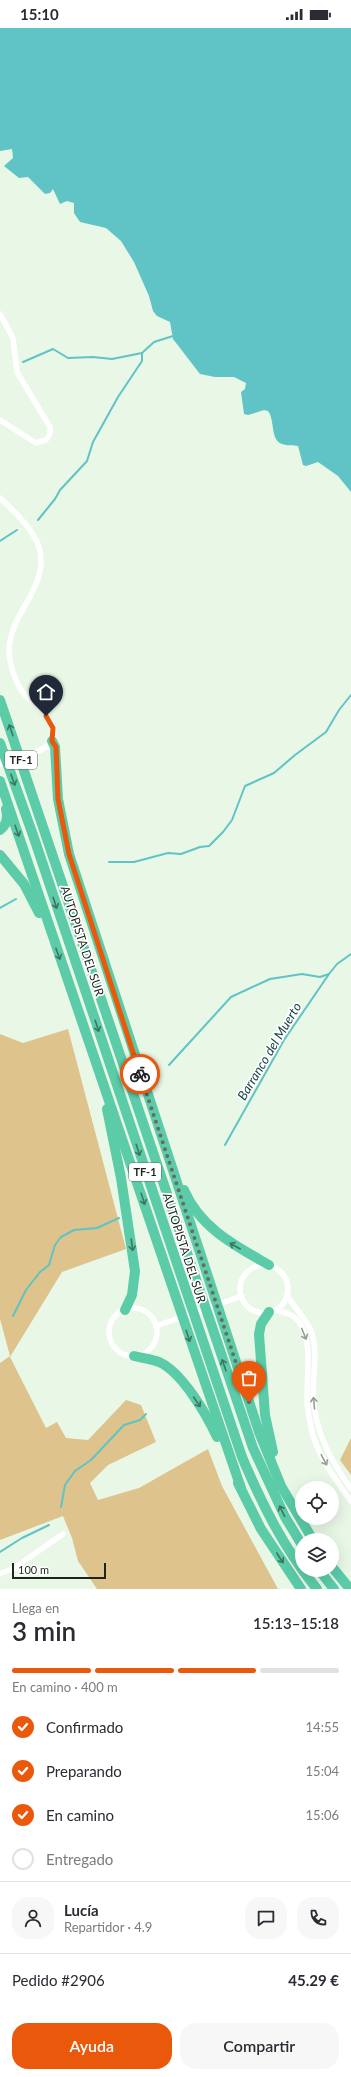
<!DOCTYPE html>
<html lang="es">
<head>
<meta charset="utf-8">
<style>
  :root { --surface:#fff; --page:#f7f7f7; --text:#2b2b33; --muted:#7c7c81; --line:#e1e1e2; --accent:#ea580c }
  body { margin:0; font-family:Lato,sans-serif; background:var(--page); color:var(--text); height:100vh; display:flex; flex-direction:column; font-size:15px; white-space:nowrap }
  * { box-sizing:border-box; margin:0 }
  p { font-size:13px; color:var(--muted) }
  .icon { flex:none; width:22px; height:22px; fill:none; stroke:currentColor; stroke-width:2; stroke-linecap:round; stroke-linejoin:round }
  .map { position:relative; height:1561px; overflow:hidden }
  .panel { display:flex; flex-direction:column; background:var(--surface); flex:1 }
  .panel>* { flex:none }
  .tools { position:absolute; left:295px; top:1453px; display:grid; gap:8px }
  .tools a { display:grid; place-items:center; width:44px; height:44px; border-radius:50%; background:var(--surface); box-shadow:0 4px 16px #0002; font-size:20px }
  .scale { position:absolute; left:12px; bottom:10px; width:94px; box-sizing:border-box; padding-left:4px; border:2px solid #1e231d; border-top:0; font-size:11px; line-height:14px; white-space:nowrap; color:#1e231d; -webkit-text-stroke:3px #fff; paint-order:stroke }
  .pin { position:absolute; display:grid; place-items:center; width:34px; height:34px; color:#fff; margin:-41px -17px; border-radius:50% 50% 50% 0; rotate:-45deg; box-shadow:0 0 4px #0007 }
  .pin .icon { rotate:45deg }
  .courier { position:absolute; display:grid; place-items:center; width:40px; height:40px; margin:-20px; border:3px solid #ea580c; border-radius:50%; background:#fff; color:#222; box-shadow:0 1px 5px #0007 }
  .head em { font-style:normal; font-weight:600 }
  .head div { display:flex; flex-direction:column-reverse }
  .head { display:flex; align-items:center; justify-content:space-between; height:68px; padding:0 12px }
  h1 { font-size:26px; font-weight:600; line-height:30px }
  .bar { display:grid; grid-template-columns:repeat(4,1fr); gap:6px 4px; align-content:center; height:48px; padding:0 12px }
  .bar i { height:5px; border-radius:3px; background:var(--line) }
  .bar .selected { background:var(--accent) }
  .bar p { grid-column:span 4 }
  .line { display:flex; align-items:center; gap:10px; padding:0 12px; border-top:1px solid var(--line) }
  .line div { flex:1 }
  .round { display:grid; place-items:center; flex:none; width:42px; height:42px; border-radius:16px; background:var(--page) }
  ol { padding:0 12px; list-style:none }
  li { display:flex; align-items:center; gap:12px; height:44px }
  li p { margin-inline-start:auto }
  li .icon { padding:4px; border-radius:50%; background:var(--accent); color:#fff; stroke-width:4 }
  li:last-child { color:var(--muted) }
  li i { width:22px; height:22px; border:2px solid var(--line); border-radius:50% }
  .primary-button { display:flex; gap:8px; margin-top:auto; padding:8px 12px }
  .primary-button a { flex:1; height:46px; border-radius:16px; background:var(--accent); color:#fff; font-size:16px; font-weight:600; line-height:46px; text-align:center }
  .primary-button a+a { background:var(--page); color:var(--text) }
  .status { display:flex; justify-content:space-between; align-items:center; height:28px; padding:0 20px; background:var(--surface); direction:ltr }
  .status svg { height:11px; fill:currentColor }
  .map>svg:first-child { display:block }
</style>
</head>
<body>
<div class="status"><b>15:10</b><svg viewBox="0 0 49 12"><path d="M0 12V9h3v3zM5 12V6h3v6zM10 12V3h3v9zM15 12V0h3v12zM26 1h20v11H26zM47 4h2v5h-2z"/></svg></div>
<div class="map">
<svg width="351" height="1561" viewBox="0 0 351 1561">
  <rect width="100%" height="100%" fill="#e9f7e7"/>
  <g fill="#dec38d">
    <polygon points="68,1001 126,1221 62,1244 10,1329 46,1400 57,1394 66,1410 88,1412 126,1372 141,1377 156,1414 108,1437 90,1455 98,1472 139,1460 208,1421 222,1458 278,1561 97,1561 78,1533 72,1510 63,1488 0,1512 0,1335 10,1328 0,1291 0,1006 23,1015"/>
    <polygon points="351,1410 351,1447 340,1432"/>
  </g>
  <path fill="#60c3c6" d="M0 0H351V464L338 448 318 434 306 438 303 437 298 418C293 417 287 418 282 416 270 412 275 391 268 383L264 382 248 387 244 386 241 364 245 361 246 355 234 349H215L200 346 173 311 170 294 157 288 153 283 149 268 134 234 121 213 106 200 80 194 74 185V175L67 173 60 176 53 161 50 165 45 166 28 149 19 150 4 138 13 130 12 121 0 123Z"/>
  <g fill="none" stroke-linecap="round" stroke-linejoin="round">
    <g stroke="#60c3c6" stroke-width="2">
      <polyline points="23,334 53,321 68,330 93,329 112,331 142,325 154,314 173,308"/>
      <polyline points="38,492 55,471 60,462 87,433 93,414 118,369 142,333 142,325"/>
      <polyline points="0,513 17,502"/>
      <polyline points="109,834 134,834 168,825 181,826 200,819 209,818 223,804 232,792 245,758 274,745 295,727 326,704 339,682 351,667"/>
      <polyline points="0,880 16,871"/>
      <polyline points="169,1037 231,969 270,951 302,946 320,949 329,946"/>
      <polyline points="225,1117 284,1012 329,946 337,936 351,926"/>
      <polyline points="13,1288 26,1262 40,1244 49,1237 55,1217 61,1209 74,1202 97,1200 119,1190"/>
      <polyline points="61,1479 65,1457 75,1443 91,1432 124,1397 140,1392 146,1386"/>
      <polyline points="0,1524 22,1510 49,1497"/>
    </g>
    <g stroke="#fff" stroke-width="5.5">
      <polyline points="0,286 13,310 17,344 50,399 50,406 46,412 36,415 0,392"/>
      <path d="M0 470C38 506 56 526 26 576 17 591 9 606 9 624 10 638 14 650 21 662 30 676 62 692 52 713 47 724 12 732 0 736"/>
      <circle cx="264" cy="1261" r="24"/>
      <path d="M287 1267C294 1280 307 1291 312 1305 318 1326 313 1345 313 1366 314 1402 331 1433 351 1461"/>
      <circle cx="133" cy="1304" r="24"/>
      <path d="M276 1282C281 1283 286 1285 291 1287 316 1302 306 1347 307 1371 307 1382 310 1393 312 1404 319 1430 336 1452 351 1473"/>
      <polyline points="156,1298 242,1268"/>
      <polyline points="0,1546 14,1540 63,1506"/>
    </g>
    <g stroke="#5bcba8" stroke-width="10">
      <polyline points="0,672 253,1420 285,1489 302,1517"/>
      <polyline points="52,713 55,719 58,771 69,826 259,1404 281,1458 313,1512"/>
      <path d="M0 715 33 807 242 1429C262 1476 284 1521 317 1561"/>
      <polyline points="0,753 241,1460"/>
      <path d="M0 802C7 797 8 789 6 781"/>
      <polyline points="0,827 24,856 39,885"/>
      <polyline points="107,1081 121,1150 135,1243 132,1267 125,1282"/>
      <path d="M184 1162C200 1200 236 1218 269 1237"/>
      <polyline points="269,1284 261,1296 259,1306 265,1387 273,1424"/>
      <path d="M134 1328C142 1330 151 1331 159 1334 182 1344 207 1387 217 1409"/>
      <polyline points="238,1455 261,1501 301,1561"/>
      <polyline points="332,1539 350,1561"/>
      <polyline points="319,1542 334,1561"/>
    </g>
  </g>
  <defs><path id="oneway-shaft" d="M-6 0H5M1.5-3L5.5 0L1.5 3" fill="none" stroke-width="1.6" stroke-linecap="round" stroke-linejoin="round"/></defs>
  <g stroke="#3c7762">
    <use href="#oneway-shaft" transform="translate(11 702) rotate(-109)"/>
    <use href="#oneway-shaft" transform="translate(13 752) rotate(70)"/>
    <use href="#oneway-shaft" transform="translate(17 803) rotate(71)"/>
    <use href="#oneway-shaft" transform="translate(55 875) rotate(72)"/>
    <use href="#oneway-shaft" transform="translate(58 926) rotate(70)"/>
    <use href="#oneway-shaft" transform="translate(97 998) rotate(72)"/>
    <use href="#oneway-shaft" transform="translate(138 1122) rotate(72)"/>
    <use href="#oneway-shaft" transform="translate(143 1171) rotate(72)"/>
    <use href="#oneway-shaft" transform="translate(132 1217) rotate(82)"/>
    <use href="#oneway-shaft" transform="translate(235 1218) rotate(-150)"/>
    <use href="#oneway-shaft" transform="translate(188 1308) rotate(72)"/>
    <use href="#oneway-shaft" transform="translate(224 1337) rotate(-109)"/>
    <use href="#oneway-shaft" transform="translate(197 1374) rotate(56)"/>
    <use href="#oneway-shaft" transform="translate(282 1483) rotate(-116)"/>
    <use href="#oneway-shaft" transform="translate(280 1530) rotate(57)"/>
  </g>
  <g stroke="#9a9c99">
    <use href="#oneway-shaft" transform="translate(304 1306) rotate(68)"/>
    <use href="#oneway-shaft" transform="translate(314 1375) rotate(-95)"/>
    <use href="#oneway-shaft" transform="translate(324 1432) rotate(62)"/>
  </g>
  <g fill="none" stroke-linecap="round" stroke-linejoin="round">
    <polyline stroke="#656d64" stroke-width="4" stroke-dasharray="0 7.2" points="140,1046 249,1374"/>
    <polyline stroke="#ea580c" stroke-width="5" points="46,688 53,700 52,713 56,719 58,771 69,826 140,1046"/>
  </g>
  <g text-anchor="middle" stroke-width="3.5" stroke-linejoin="round" paint-order="stroke">
    <g fill="#fff" stroke="#626561" stroke-width="1">
      <rect x="5" y="723" width="32" height="18" rx="3"/>
      <rect x="129" y="1135" width="32" height="18" rx="3"/>
    </g>
    <g font-size="11" font-weight="bold" fill="#1e231d">
      <text x="21" y="736">TF-1</text>
      <text x="145" y="1148">TF-1</text>
    </g>
    <g font-size="12" fill="#1e231d" stroke="#fff">
      <text transform="translate(82 913) rotate(72)" y="4">AUTOPISTA DEL SUR</text>
      <text transform="translate(184 1220) rotate(72)" y="4">AUTOPISTA DEL SUR</text>
    </g>
    <g font-size="13" font-style="italic" fill="#154345" stroke="#fff">
      <text transform="translate(269 1023) rotate(-59)" y="5">Barranco del Muerto</text>
    </g>
  </g>
</svg>
<div class="tools">
<a><svg class="icon" aria-label="locate" viewBox="0 0 24 24"><circle cx="12" cy="12" r="6"/><path d="M12 2v4M12 18v4M2 12h4M18 12h4"/></svg></a>
<a><svg class="icon" aria-label="layers" viewBox="0 0 24 24"><path d="M12 4l9 5-9 5-9-5zM3 14l9 5 9-5"/></svg></a>
</div>
<div class="scale">100 m</div>
<div class="pin" style="left:249px;top:1374px;background:#ea580c"><svg class="icon" aria-label="bag" viewBox="0 0 24 24"><path d="M5 8h14l-1 12H6zM9 8a3 3 0 0 1 6 0"/></svg></div>
<div class="pin" style="left:46px;top:688px;background:#1f2937"><svg class="icon" aria-label="home" viewBox="0 0 24 24"><path d="M3 11l9-7 9 7M6 9v11h12V9"/></svg></div>
<div class="courier" style="left:140px;top:1046px"><svg class="icon" aria-label="bike" viewBox="0 0 24 24"><circle cx="6" cy="16" r="4"/><circle cx="18" cy="16" r="4"/><path d="M6 16l4-8h5l3 8M10 8l3 8H6M13 5h3"/></svg></div>
</div>
<section class="panel">
<div class="head"><div><h1>3 min</h1><p>Llega en</p></div><em>15:13–15:18</em></div>
<div class="bar"><i class="selected"></i><i class="selected"></i><i class="selected"></i><i></i><p>En camino · 400 m</p></div>
<ol>
<li><svg class="icon" aria-label="check" viewBox="0 0 24 24"><path d="M5 12l5 5 9-10"/></svg>Confirmado<p>14:55</p></li>
<li><svg class="icon" aria-label="check" viewBox="0 0 24 24"><path d="M5 12l5 5 9-10"/></svg>Preparando<p>15:04</p></li>
<li><svg class="icon" aria-label="check" viewBox="0 0 24 24"><path d="M5 12l5 5 9-10"/></svg>En camino<p>15:06</p></li>
<li><i></i>Entregado</li>
</ol>
<div class="line" style="height:72px"><a class="round"><svg class="icon" aria-label="person" viewBox="0 0 24 24"><circle cx="12" cy="8" r="4"/><path d="M4 21q1-7 8-7t8 7"/></svg></a><div><b>Lucía</b><p>Repartidor · 4.9</p></div><a class="round"><svg class="icon" aria-label="chat" viewBox="0 0 24 24"><path d="M4 5h16v11H9l-5 4z"/></svg></a><a class="round"><svg class="icon" aria-label="phone" viewBox="0 0 24 24"><path d="M5 4h4l2 5-3 2q2 4 5 5l2-3 5 2v4C11 20 4 13 5 4z"/></svg></a></div>
<div class="line" style="height:52px"><div>Pedido #2906</div><b>45.29 €</b></div>
<div class="primary-button"><a>Ayuda</a><a>Compartir</a></div>
</section>
</body>
</html>
